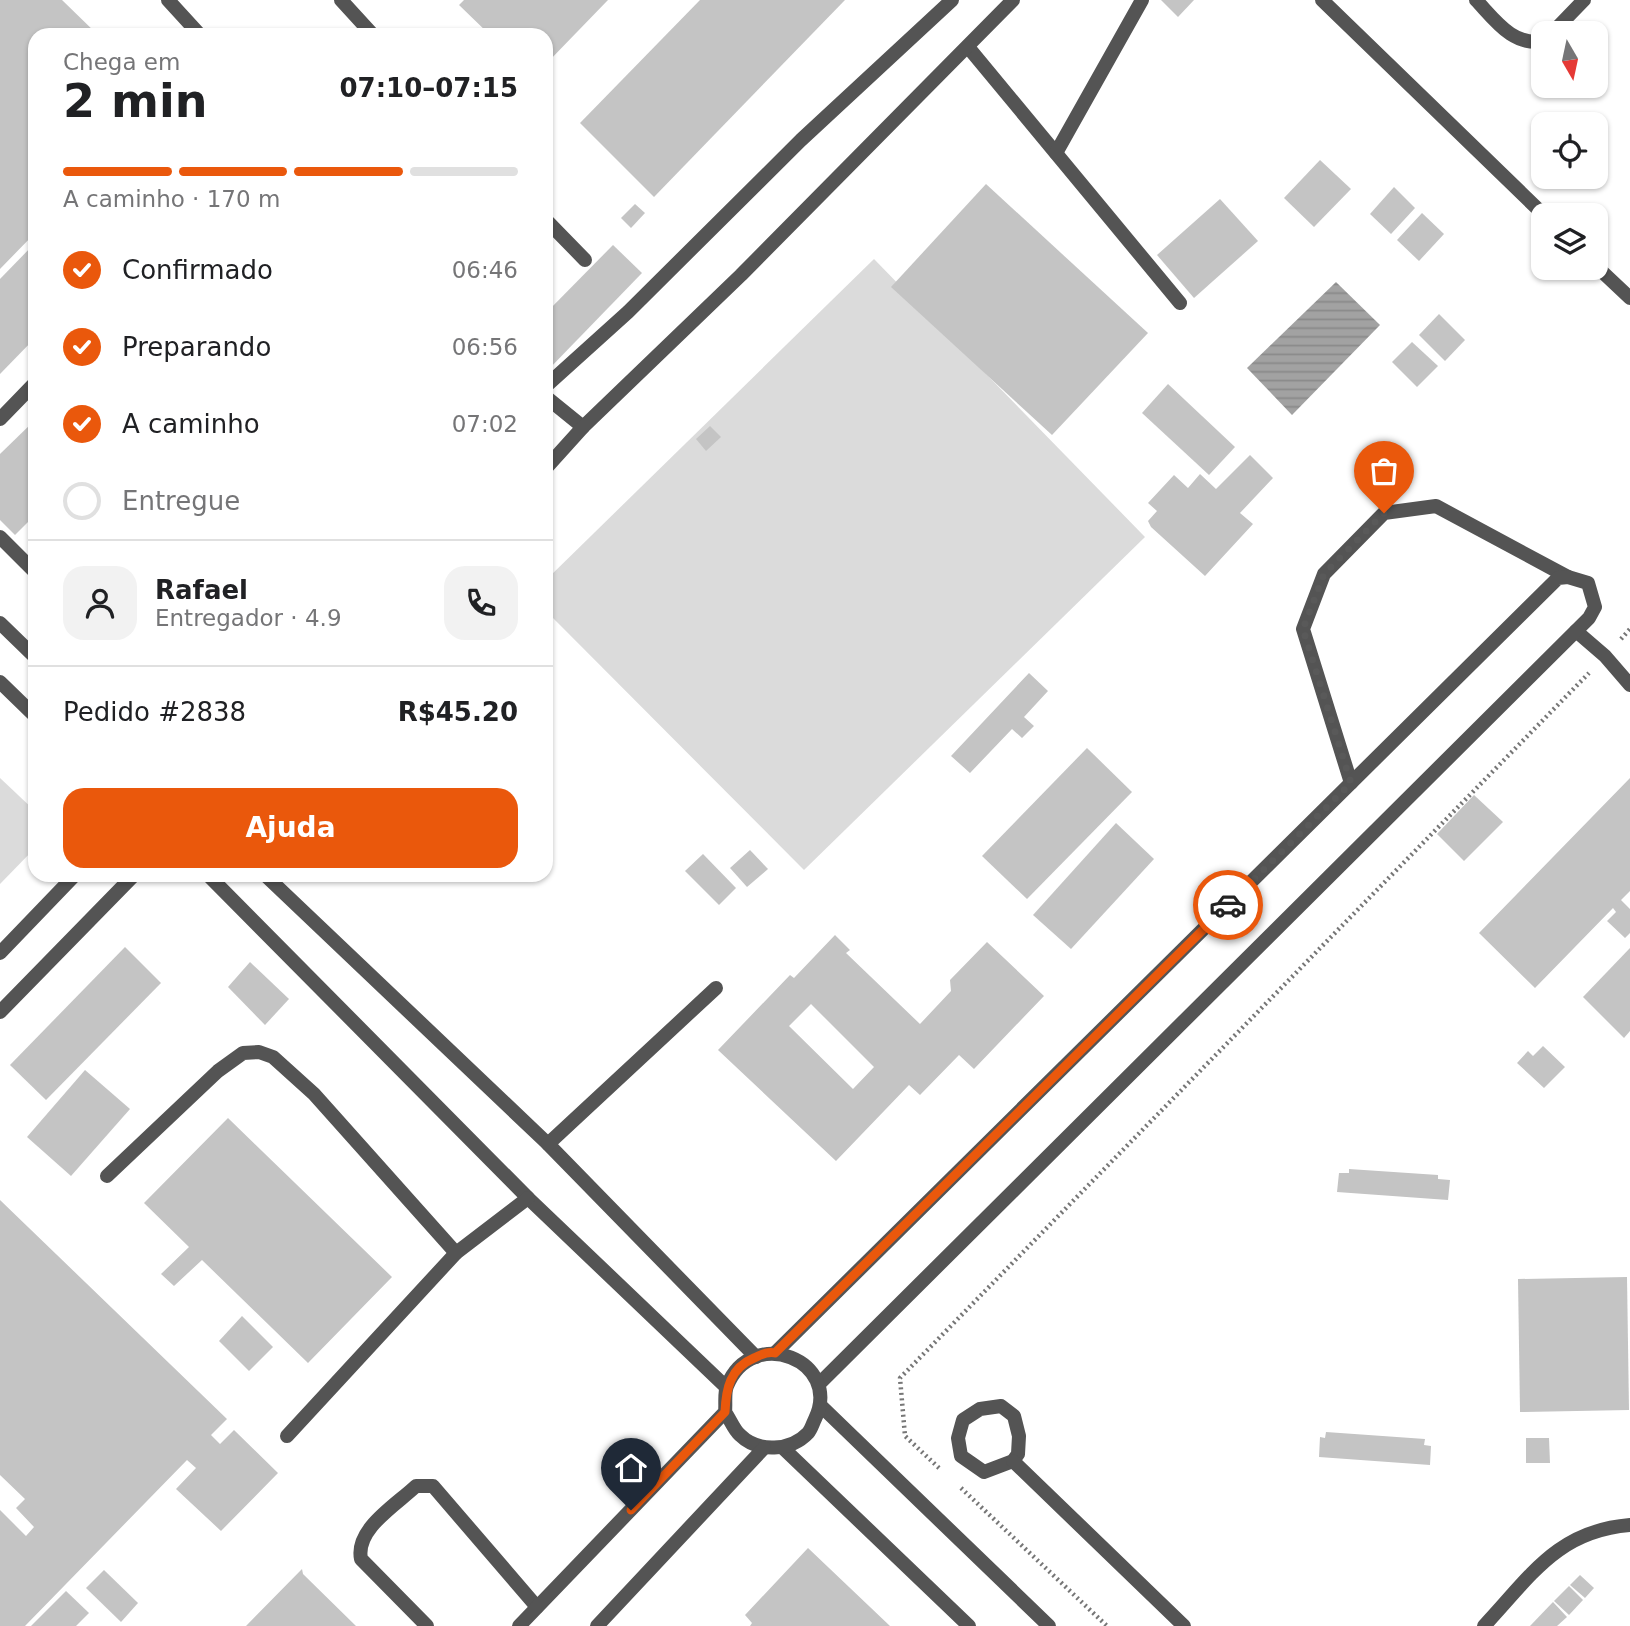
<!DOCTYPE html>
<html lang="pt">
<head>
<meta charset="utf-8">
<style>
  :root { --surface:#fff; --page:#f2f2f2; --text:#202124; --muted:#757577; --line:#e0e0e0; --accent:#ea580c }
  body { margin:0; font-family:"DejaVu Sans",sans-serif; background:var(--page); color:var(--text); height:100vh; display:flex; flex-direction:column; font-size:26px; white-space:nowrap }
  * { box-sizing:border-box; margin:0 }
  p { font-size:23px; color:var(--muted) }
  .icon { flex:none; width:38px; height:38px; fill:none; stroke:currentColor; stroke-width:2; stroke-linecap:round; stroke-linejoin:round }
  .map { position:relative; flex:1; overflow:hidden }
  .details { position:absolute; left:28px; top:28px; width:525px; height:854px; display:flex; flex-direction:column; background:var(--surface); border-radius:21px; box-shadow:0 2px 5px #0004 }
  .details>* { flex:none }
  .needle { width:46px; rotate:171deg }
  .controls { position:absolute; left:1531px; top:21px; display:grid; gap:14px }
  .controls a { display:grid; place-items:center; width:77px; height:77px; border-radius:14px; background:var(--surface); box-shadow:0 2px 5px #0004; font-size:35px }
  .pin { position:absolute; display:grid; place-items:center; width:60px; height:60px; color:#fff; margin:-72px -30px; border-radius:50% 50% 50% 0; rotate:-45deg; box-shadow:0 0 7px #0007 }
  .pin .icon { rotate:45deg }
  .courier { position:absolute; display:grid; place-items:center; width:70px; height:70px; margin:-35px; border:5px solid #ea580c; border-radius:50%; background:#fff; color:#222; box-shadow:0 2px 9px #0007 }
  .overview em { font-style:normal; font-weight:800 }
  .overview div { display:flex; flex-direction:column-reverse }
  .overview { display:flex; align-items:center; justify-content:space-between; height:119px; padding:0 35px }
  h1 { font-size:46px; font-weight:800; line-height:52px }
  .bar { display:grid; grid-template-columns:repeat(4,1fr); gap:10px 7px; align-content:center; height:84px; padding:0 35px }
  .bar i { height:9px; border-radius:5px; background:var(--line) }
  .bar .active { background:var(--accent) }
  .bar p { grid-column:span 4 }
  .line { display:flex; align-items:center; gap:18px; padding:0 35px; border-top:2px solid var(--line) }
  .line div { flex:1 }
  .round { display:grid; place-items:center; flex:none; width:74px; height:74px; border-radius:21px; background:var(--page) }
  ol { padding:0 35px; list-style:none }
  li { display:flex; align-items:center; gap:21px; height:77px }
  li p { margin-inline-start:auto }
  li .icon { padding:7px; border-radius:50%; background:var(--accent); color:#fff; stroke-width:4 }
  li:last-child { color:var(--muted) }
  li i { width:38px; height:38px; border:4px solid var(--line); border-radius:50% }
  .action { display:flex; gap:14px; margin-top:auto; padding:14px 35px }
  .action a { flex:1; height:80px; border-radius:21px; background:var(--accent); color:#fff; font-size:28px; font-weight:800; line-height:80px; text-align:center }
  .map>svg:first-child { display:block }
</style>
</head>
<body>
<div class="map">
<svg width="1630" height="1626" viewBox="0 0 1630 1626">
  <defs>
    <pattern id="water-rules" width="6" height="5" patternUnits="userSpaceOnUse" patternTransform="scale(1.75)"><rect width="6" height="5" fill="#a2a2a2"/><path d="M0 2.5h6" fill="none" stroke="#8a8a8a"/></pattern>
  </defs>
  <rect width="100%" height="100%" fill="#fff"/>
  <g fill="#dbdbdb">
    <polygon points="874,259 1145,537 804,870 546,611 546,580"/>
    <polygon points="0,778 35,811 35,848 0,884"/>
  </g>
  <polygon fill="url(#water-rules)" points="1336,282 1380,325 1292,415 1247,368"/>
  <g fill="#c4c4c4" fill-rule="evenodd">
    <polygon points="0,0 62,0 98,35 35,35 35,233 0,269"/>
    <polygon points="464,0 608,0 546,64 546,35 490,35 459,5"/>
    <polygon points="700,0 845,0 654,197 580,123"/>
    <polygon points="1161,0 1194,0 1178,17"/>
    <polygon points="1320,160 1351,189 1314,227 1284,198"/>
    <polygon points="986,184 1148,333 1052,435 891,287"/>
    <polygon points="1394,187 1415,208 1391,234 1370,214"/>
    <polygon points="1220,199 1258,241 1194,298 1157,255"/>
    <polygon points="635,204 645,213 631,228 621,218"/>
    <polygon points="1422,213 1444,234 1419,261 1397,240"/>
    <polygon points="35,243 35,338 0,374 0,279"/>
    <polygon points="613,245 642,273 546,372 546,313"/>
    <polygon points="1439,314 1465,340 1445,361 1419,335"/>
    <polygon points="1412,342 1438,366 1417,387 1392,362"/>
    <polygon points="1168,384 1235,447 1209,475 1142,413"/>
    <polygon points="35,420 35,515 15,535 0,520 0,454"/>
    <polygon points="710,426 721,437 706,451 696,439"/>
    <polygon points="1250,455 1273,478 1240,513 1253,524 1205,576 1151,527 1148,521 1157,511 1148,503 1174,475 1188,488 1200,474 1216,489"/>
    <polygon points="1029,673 1048,691 1024,717 1034,726 1022,738 1012,729 970,773 951,756"/>
    <polygon points="1087,748 1132,792 1027,899 982,856"/>
    <polygon points="1630,778 1630,891 1621,900 1630,909 1630,933 1625,938 1607,921 1616,912 1613,908 1535,988 1479,933"/>
    <polygon points="1474,795 1503,822 1464,861 1437,834"/>
    <polygon points="1116,823 1154,859 1071,949 1033,915"/>
    <polygon points="750,850 768,869 747,887 730,868"/>
    <polygon points="703,854 736,888 719,905 685,871"/>
    <path d="M835 935 850 950 846 953 920 1024 951 991 950 980 987 942 1044 996 974 1069 959 1055 920 1095 909 1085 836 1161 718 1050 790 975 794 978ZM811 1004 874 1067 853 1089 789 1026Z"/>
    <polygon points="125,947 161,983 46,1100 10,1065"/>
    <polygon points="1630,948 1630,1031 1624,1038 1583,997"/>
    <polygon points="250,962 289,999 265,1025 228,987"/>
    <polygon points="1543,1046 1565,1067 1544,1088 1517,1063 1528,1051 1533,1056"/>
    <polygon points="85,1070 130,1109 71,1176 27,1137"/>
    <polygon points="228,1118 392,1277 308,1363 202,1260 174,1286 161,1274 189,1247 144,1203"/>
    <polygon points="1349,1169 1438,1175 1438,1179 1450,1180 1448,1200 1337,1192 1339,1173 1349,1173"/>
    <polygon points="0,1200 227,1419 211,1435 220,1444 234,1430 278,1473 221,1531 176,1489 196,1468 187,1460 25,1626 0,1626 0,1510 26,1536 34,1527 16,1508 25,1499 0,1475"/>
    <polygon points="1627,1277 1629,1410 1520,1412 1518,1279"/>
    <polygon points="242,1316 273,1347 249,1371 219,1341"/>
    <polygon points="1326,1432 1425,1439 1424,1445 1431,1446 1430,1465 1319,1457 1320,1437 1325,1438"/>
    <polygon points="1526,1438 1549,1438 1550,1463 1526,1463"/>
    <polygon points="808,1548 890,1626 750,1626 752,1623 745,1615"/>
    <polygon points="302,1569 303,1574 356,1626 246,1626"/>
    <polygon points="104,1570 138,1603 121,1622 86,1588"/>
    <polygon points="1580,1575 1594,1588 1585,1598 1570,1585"/>
    <polygon points="1569,1586 1583,1600 1569,1615 1554,1601"/>
    <polygon points="66,1591 89,1613 76,1626 31,1626"/>
    <polygon points="1553,1602 1567,1617 1557,1626 1530,1626"/>
  </g>
  <g fill="none" stroke-linecap="round" stroke-linejoin="round">
    <g stroke="#767676" stroke-width="4.5" stroke-dasharray="2 3.5" stroke-linecap="butt">
      <polyline points="1621,639 1630,629"/>
      <polyline points="939,1468 905,1436 900,1378 1589,673"/>
      <polyline points="961,1488 1107,1626"/>
    </g>
    <g stroke="#545454" stroke-width="14">
      <polyline points="168,0 200,35"/>
      <polyline points="341,0 373,35"/>
      <polyline points="1322,0 1544,215"/>
      <path d="M1476 0C1495 20 1513 47 1544 41"/>
      <polyline points="1552,33 1584,0"/>
      <polyline points="968,47 1180,303"/>
      <polyline points="1056,153 1142,0"/>
      <polyline points="546,220 585,260"/>
      <polyline points="1596,266 1630,298"/>
      <polyline points="546,386 628,312 801,140 952,0"/>
      <polyline points="546,397 583,427"/>
      <polyline points="0,419 35,383"/>
      <polyline points="546,468 583,427 741,275 1013,0"/>
      <polyline points="0,537 35,572"/>
      <polyline points="0,623 35,657"/>
      <polyline points="1576,631 1605,656 1630,685"/>
      <polyline points="0,682 35,716"/>
      <polyline points="1351,783 1303,629 1324,574 1384,513 1436,506 1568,577"/>
      <polyline points="208,875 528,1198 726,1387"/>
      <polyline points="265,875 548,1144 756,1357"/>
      <polyline points="0,953 75,875"/>
      <polyline points="0,1012 134,875"/>
      <polyline points="548,1144 716,988"/>
      <polyline points="107,1176 218,1071 243,1053 259,1052 273,1057 314,1094 456,1253"/>
      <polyline points="775,1353 1558,578 1568,577 1588,583 1595,607 1589,618 819,1384"/>
      <polyline points="821,1406 1049,1626"/>
      <polygon points="1001,1406 1014,1416 1019,1436 1018,1454 1013,1461 984,1472 961,1456 958,1438 963,1420 980,1409"/>
      <polyline points="287,1436 456,1253 528,1198"/>
      <polyline points="783,1448 969,1626"/>
      <polyline points="1013,1461 1184,1626"/>
      <path d="M427 1626 361 1559C355 1529 396 1505 416 1486H433L537 1607"/>
      <path d="M519 1626 725 1412C726 1405 724 1393 727 1386 752 1324 843 1361 815 1419 813 1423 811 1430 808 1433 791 1451 758 1453 740 1435 734 1430 730 1419 725 1412"/>
      <polyline points="597,1626 764,1448"/>
      <path d="M1484 1626C1531 1576 1557 1531 1630 1525"/>
    </g>
  </g>
  <g fill="none" stroke-linecap="round" stroke-linejoin="round">
    <polyline stroke="#595959" stroke-width="7" stroke-dasharray="0 12.6" points="1228,905 1351,783 1303,629 1324,574 1384,513"/>
    <path stroke="#ea580c" stroke-width="9" d="M631 1510 725 1412C726 1389 730 1368 754 1358 761 1355 767 1351 775 1353L1228 905"/>
  </g>
</svg>
<div class="controls">
<a><svg class="needle" viewBox="-14 -14 28 28"><path d="M0-13l5 13h-10z" fill="#e53935"/><path d="M0 13l5-13h-10z" fill="#757577"/></svg></a>
<a><svg class="icon" aria-label="locate" viewBox="0 0 24 24"><circle cx="12" cy="12" r="6"/><path d="M12 2v4M12 18v4M2 12h4M18 12h4"/></svg></a>
<a><svg class="icon" aria-label="layers" viewBox="0 0 24 24"><path d="M12 4l9 5-9 5-9-5zM3 14l9 5 9-5"/></svg></a>
</div>
<div class="pin" style="left:1384px;top:513px;background:#ea580c"><svg class="icon" aria-label="bag" viewBox="0 0 24 24"><path d="M5 8h14l-1 12H6zM9 8a3 3 0 0 1 6 0"/></svg></div>
<div class="pin" style="left:631px;top:1510px;background:#1f2937"><svg class="icon" aria-label="home" viewBox="0 0 24 24"><path d="M3 11l9-7 9 7M6 9v11h12V9"/></svg></div>
<div class="courier" style="left:1228px;top:905px"><svg class="icon" aria-label="car" viewBox="0 0 24 24"><path d="M5 17H2v-5l4-1 3-4h7l3 4 3 1v5h-3M9 17h6M6 11h13"/><circle cx="7" cy="17" r="2"/><circle cx="17" cy="17" r="2"/></svg></div>
<section class="details">
<div class="overview"><div><h1>2 min</h1><p>Chega em</p></div><em>07:10–07:15</em></div>
<div class="bar"><i class="active"></i><i class="active"></i><i class="active"></i><i></i><p>A caminho · 170 m</p></div>
<ol>
<li><svg class="icon" aria-label="check" viewBox="0 0 24 24"><path d="M5 12l5 5 9-10"/></svg>Confirmado<p>06:46</p></li>
<li><svg class="icon" aria-label="check" viewBox="0 0 24 24"><path d="M5 12l5 5 9-10"/></svg>Preparando<p>06:56</p></li>
<li><svg class="icon" aria-label="check" viewBox="0 0 24 24"><path d="M5 12l5 5 9-10"/></svg>A caminho<p>07:02</p></li>
<li><i></i>Entregue</li>
</ol>
<div class="line" style="height:126px"><a class="round"><svg class="icon" aria-label="person" viewBox="0 0 24 24"><circle cx="12" cy="8" r="4"/><path d="M4 21q1-7 8-7t8 7"/></svg></a><div><b>Rafael</b><p>Entregador · 4.9</p></div><a class="round"><svg class="icon" aria-label="phone" viewBox="0 0 24 24"><path d="M5 4h4l2 5-3 2q2 4 5 5l2-3 5 2v4C11 20 4 13 5 4z"/></svg></a></div>
<div class="line" style="height:91px"><div>Pedido #2838</div><b>R$45.20</b></div>
<div class="action"><a>Ajuda</a></div>
</section>
</div>
</body>
</html>
